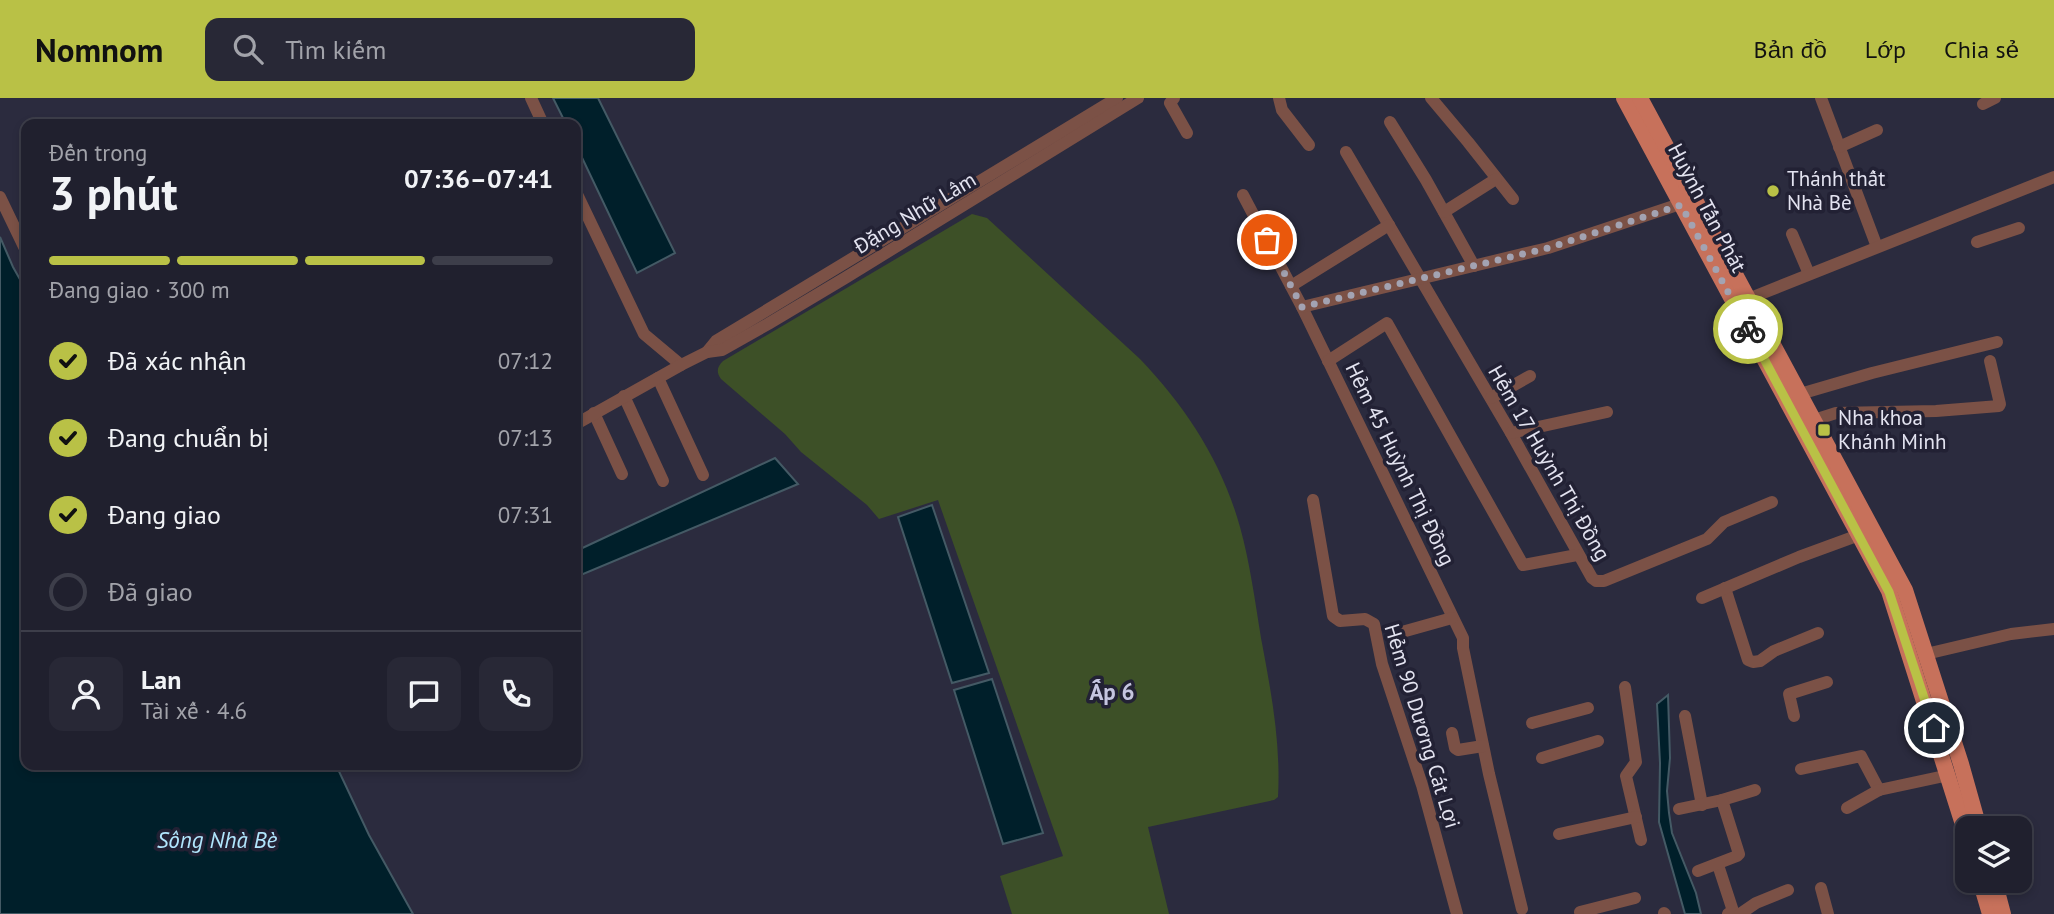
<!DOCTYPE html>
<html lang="vi">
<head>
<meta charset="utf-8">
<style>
  :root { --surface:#20202e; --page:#282836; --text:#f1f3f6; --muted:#a2a3aa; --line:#3d3e4a; --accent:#b9c146 }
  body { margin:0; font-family:"PT Sans",sans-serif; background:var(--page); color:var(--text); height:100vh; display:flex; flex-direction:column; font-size:26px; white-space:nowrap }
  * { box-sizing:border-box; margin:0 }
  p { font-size:23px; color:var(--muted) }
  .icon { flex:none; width:38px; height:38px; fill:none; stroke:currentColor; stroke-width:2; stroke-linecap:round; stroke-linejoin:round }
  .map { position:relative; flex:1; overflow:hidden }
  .panel { position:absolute; left:21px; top:21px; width:560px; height:651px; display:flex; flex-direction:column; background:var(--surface); border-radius:14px; box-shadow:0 4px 10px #0003,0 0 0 2px var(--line) }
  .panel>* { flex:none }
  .buttons { position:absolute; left:1955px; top:718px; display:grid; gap:14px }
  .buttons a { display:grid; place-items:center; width:77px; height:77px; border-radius:14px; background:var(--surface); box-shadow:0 4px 10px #0003,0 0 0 2px var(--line); font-size:35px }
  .pin { position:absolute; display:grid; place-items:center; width:60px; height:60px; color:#fff; margin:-30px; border:4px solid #fff; border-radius:50%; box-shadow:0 2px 7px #0007 }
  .courier { position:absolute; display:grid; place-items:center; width:70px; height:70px; margin:-35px; border:5px solid #b9c146; border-radius:50%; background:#fff; color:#222; box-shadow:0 2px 9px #0007 }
  .summary em { font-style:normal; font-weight:800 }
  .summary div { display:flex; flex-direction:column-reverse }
  .summary { display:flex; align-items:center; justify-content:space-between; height:119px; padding:0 28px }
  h1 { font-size:46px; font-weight:800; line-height:52px }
  .bar { display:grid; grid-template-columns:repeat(4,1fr); gap:10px 7px; align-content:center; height:84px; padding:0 28px }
  .bar i { height:9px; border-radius:5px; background:var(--line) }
  .bar .current { background:var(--accent) }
  .bar p { grid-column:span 4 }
  .line { display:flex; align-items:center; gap:18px; padding:0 28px; border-top:2px solid var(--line) }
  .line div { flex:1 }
  .round { display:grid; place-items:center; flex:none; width:74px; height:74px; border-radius:14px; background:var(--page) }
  ol { padding:0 28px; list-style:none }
  li { display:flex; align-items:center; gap:21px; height:77px }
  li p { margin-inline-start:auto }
  li .icon { padding:7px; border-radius:50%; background:var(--accent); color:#111; stroke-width:4 }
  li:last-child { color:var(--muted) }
  li i { width:38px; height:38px; border:4px solid var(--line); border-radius:50% }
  header { display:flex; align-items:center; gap:42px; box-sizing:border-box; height:98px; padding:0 35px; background:var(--accent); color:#111 }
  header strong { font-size:33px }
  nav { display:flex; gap:38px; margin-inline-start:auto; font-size:24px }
  .search { width:490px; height:63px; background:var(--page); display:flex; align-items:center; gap:18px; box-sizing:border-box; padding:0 24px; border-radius:14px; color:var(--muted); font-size:26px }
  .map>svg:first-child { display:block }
</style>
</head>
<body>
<header>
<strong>Nomnom</strong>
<div class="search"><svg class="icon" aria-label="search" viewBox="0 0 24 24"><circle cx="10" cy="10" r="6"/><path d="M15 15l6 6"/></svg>Tìm kiếm</div>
<nav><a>Bản đồ</a><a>Lớp</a><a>Chia sẻ</a></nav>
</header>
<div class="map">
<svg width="2054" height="816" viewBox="0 0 2054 816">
  <rect width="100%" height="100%" fill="#2b2b3e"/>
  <path fill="#3d5027" d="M972 116 987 120 1140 261C1186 309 1222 364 1240 429 1250 465 1255 503 1261 540 1271 593 1281 645 1278 699L1274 702 1148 729 1169 816H1012L1000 778 1063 758 938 402 879 421 867 407 801 354 785 336 721 281C716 274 717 269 723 263Z"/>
  <g fill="#001f2a" stroke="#445a65" stroke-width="2">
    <polygon points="553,0 598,0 675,155 637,175 576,47 576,26 566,26"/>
    <polygon points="0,139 13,169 26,192 26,667 336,667 369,737 413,816 0,816"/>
    <polygon points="775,360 798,386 576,479 576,453"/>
    <polygon points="932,407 989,575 952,585 898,419"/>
    <polygon points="992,581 1043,735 1003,746 954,592"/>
    <polygon points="1668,597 1670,660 1667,693 1669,715 1672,735 1696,795 1701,816 1685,816 1659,724 1660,665 1657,606"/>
  </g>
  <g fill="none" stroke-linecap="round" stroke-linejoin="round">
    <g stroke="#7b5146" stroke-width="12">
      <polyline points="531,0 543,26"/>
      <polyline points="1174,0 1170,5 1187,35"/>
      <polyline points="1279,0 1282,12 1309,47"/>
      <polyline points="1431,0 1468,44 1513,101"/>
      <polyline points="1821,0 1877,149"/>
      <polyline points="1983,6 1995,0"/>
      <polyline points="1390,24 1426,82 1474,168"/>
      <polyline points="1839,49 1877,32"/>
      <polyline points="1346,54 1511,335 1592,480 1596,483 1604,483 1707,441 1724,424 1772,404"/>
      <polyline points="576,94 644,236 681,267"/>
      <polyline points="1243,97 1302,209 1463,540 1463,550 1489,676 1522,811"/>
      <polyline points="0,99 26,153"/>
      <polyline points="1444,114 1496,81"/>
      <polyline points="1792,136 1809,176"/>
      <polyline points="1977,144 2019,130"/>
      <polyline points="1291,188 1389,127"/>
      <polyline points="1748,201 2054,79"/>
      <polyline points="1302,209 1548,150 1689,103"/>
      <polyline points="707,254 716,243 1117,0"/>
      <polyline points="1328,263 1387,225 1523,467 1577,457"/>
      <polyline points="658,280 703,377"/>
      <polyline points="1800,296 1872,275 1997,244"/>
      <polyline points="624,298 663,383"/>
      <polyline points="1491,300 1530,278"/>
      <polyline points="594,315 622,376"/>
      <polyline points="1814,322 1836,315 1936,313 1999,308 2000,306 1990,263"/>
      <polyline points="576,326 681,267 707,254 722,252 768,226 845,180 1138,0"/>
      <polyline points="1511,335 1607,314"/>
      <polyline points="1313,402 1333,518 1340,523 1365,521 1374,526 1382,566 1422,687 1457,816"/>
      <polyline points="1725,490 1748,562 1753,564 1760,563 1774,553 1818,535"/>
      <polyline points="1702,500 1799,459 1859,437"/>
      <polyline points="1402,534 1452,520"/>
      <polyline points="1926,556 2011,536 2054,531"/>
      <polyline points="1625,589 1636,664 1626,678 1641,742"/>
      <polyline points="1685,618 1702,707"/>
      <polyline points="1794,618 1789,596 1827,584"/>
      <polyline points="1532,625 1588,610"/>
      <polyline points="1452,635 1455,650 1458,652 1483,648"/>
      <polyline points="1542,660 1598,643"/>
      <polyline points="1801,671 1861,658 1879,692 1949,677"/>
      <polyline points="1847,710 1879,692"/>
      <polyline points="1679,711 1722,702 1755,692"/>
      <polyline points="1559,736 1636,719"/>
      <polyline points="1718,767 1733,813 1728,816"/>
      <polyline points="1698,773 1737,758 1739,756 1722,702"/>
      <polyline points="1821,790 1828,816"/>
      <polyline points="1580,814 1635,800"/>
      <polyline points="1664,815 1665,816"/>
      <polyline points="1740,816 1756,805 1788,792"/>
    </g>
    <g stroke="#c7715b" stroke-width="16">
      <polyline points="1624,0 1889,493 1967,739"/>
      <polyline points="1640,0 1905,492 1961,666 1979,730"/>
      <polyline points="1980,782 1990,816"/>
      <polyline points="1994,782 2003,816"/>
    </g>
  </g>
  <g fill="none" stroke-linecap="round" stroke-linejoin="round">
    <polyline stroke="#a3a3b2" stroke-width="7" stroke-dasharray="0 12.6" points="1267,142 1302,209 1548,150 1681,107 1748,231"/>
    <polyline stroke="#b9c146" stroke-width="9" points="1748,231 1889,494 1934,630"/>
  </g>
  <g fill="#b9c146" stroke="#222134" stroke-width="2.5">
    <circle cx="1773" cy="93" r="7"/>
    <rect x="1817" y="325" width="14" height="14" rx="3.5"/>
  </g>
  <g text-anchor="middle" stroke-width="7" stroke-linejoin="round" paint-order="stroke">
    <g font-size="21" fill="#e3e3f0" stroke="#222134" text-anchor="start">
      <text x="1787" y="88">Thánh thất<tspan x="1787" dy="24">Nhà Bè</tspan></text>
      <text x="1838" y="327">Nha khoa<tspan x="1838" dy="24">Khánh Minh</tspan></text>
    </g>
    <g font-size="21" fill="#e3e3f0" stroke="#222134">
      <text transform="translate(1707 110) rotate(62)" y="7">Huỳnh Tấn Phát</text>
      <text transform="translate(915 115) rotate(-31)" y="7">Đặng Nhữ Lâm</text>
      <text transform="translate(1549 365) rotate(60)" y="7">Hẻm 17 Huỳnh Thị Đồng</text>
      <text transform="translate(1400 366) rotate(64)" y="7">Hẻm 45 Huỳnh Thị Đồng</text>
      <text transform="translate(1422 628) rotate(73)" y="7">Hẻm 90 Dương Cát Lợi</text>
    </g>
    <g font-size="23" font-weight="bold" fill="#c5c5df" stroke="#222134">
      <text x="1112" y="602">Ấp 6</text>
    </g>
    <g font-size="23" font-style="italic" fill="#b1e6fd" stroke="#222134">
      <text x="217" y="750">Sông Nhà Bè</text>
    </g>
  </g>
</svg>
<div class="buttons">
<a><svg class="icon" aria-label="layers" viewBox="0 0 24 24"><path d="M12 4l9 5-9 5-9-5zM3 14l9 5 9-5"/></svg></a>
</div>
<div class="pin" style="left:1267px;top:142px;background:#ea580c"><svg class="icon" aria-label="bag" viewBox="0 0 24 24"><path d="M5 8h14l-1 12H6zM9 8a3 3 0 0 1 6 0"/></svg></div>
<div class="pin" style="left:1934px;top:630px;background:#1f2937"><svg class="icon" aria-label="home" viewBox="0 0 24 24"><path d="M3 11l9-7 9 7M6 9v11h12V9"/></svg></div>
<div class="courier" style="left:1748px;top:231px"><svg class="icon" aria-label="bike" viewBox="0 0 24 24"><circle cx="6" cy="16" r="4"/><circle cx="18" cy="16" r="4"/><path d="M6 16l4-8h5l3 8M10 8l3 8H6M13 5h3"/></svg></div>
<section class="panel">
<div class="summary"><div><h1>3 phút</h1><p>Đến trong</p></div><em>07:36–07:41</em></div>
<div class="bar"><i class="current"></i><i class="current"></i><i class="current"></i><i></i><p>Đang giao · 300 m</p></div>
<ol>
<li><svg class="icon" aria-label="check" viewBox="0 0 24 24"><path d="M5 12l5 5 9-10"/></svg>Đã xác nhận<p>07:12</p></li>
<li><svg class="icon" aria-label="check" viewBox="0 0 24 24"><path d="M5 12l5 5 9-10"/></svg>Đang chuẩn bị<p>07:13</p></li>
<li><svg class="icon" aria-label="check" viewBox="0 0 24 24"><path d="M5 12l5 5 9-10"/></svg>Đang giao<p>07:31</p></li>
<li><i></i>Đã giao</li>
</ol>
<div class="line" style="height:126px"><a class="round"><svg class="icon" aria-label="person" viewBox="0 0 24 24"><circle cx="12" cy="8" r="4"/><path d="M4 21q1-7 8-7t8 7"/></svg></a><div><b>Lan</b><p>Tài xế · 4.6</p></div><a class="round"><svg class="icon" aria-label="chat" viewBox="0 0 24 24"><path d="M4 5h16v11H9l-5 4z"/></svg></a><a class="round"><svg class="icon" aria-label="phone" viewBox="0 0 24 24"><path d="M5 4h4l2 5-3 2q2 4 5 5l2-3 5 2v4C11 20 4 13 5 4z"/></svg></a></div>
</section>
</div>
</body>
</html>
